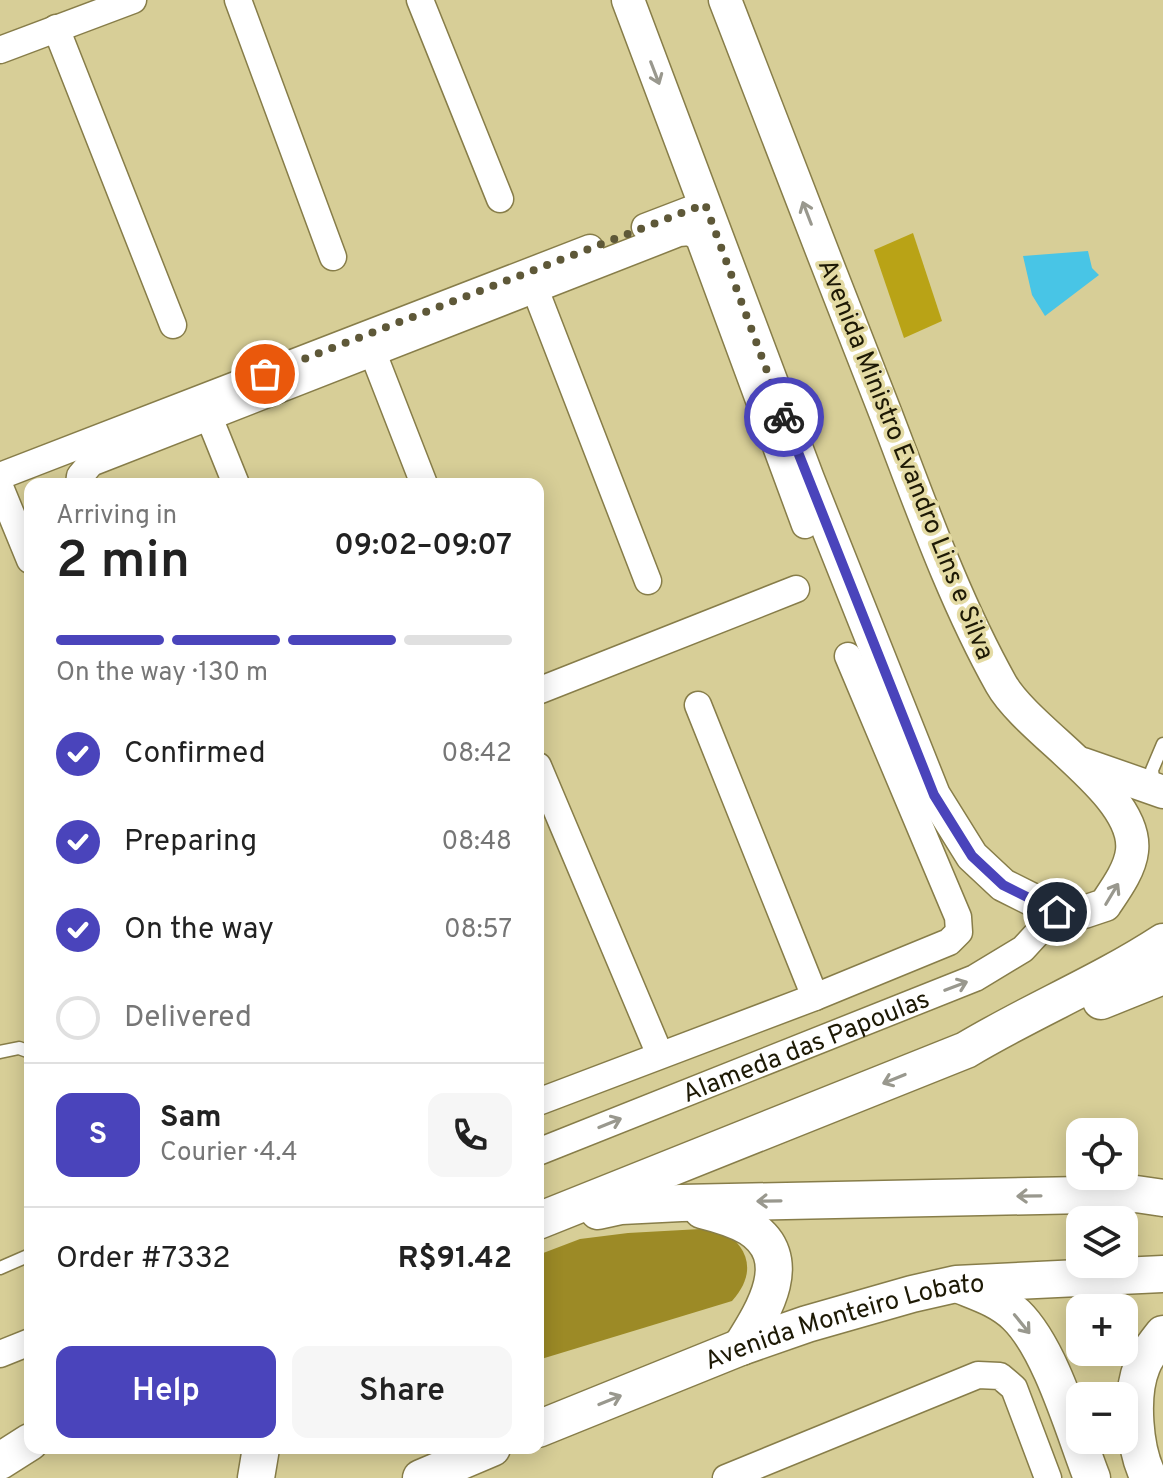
<!DOCTYPE html>
<html lang="en">
<head>
<meta charset="utf-8">
<style>
  :root { --surface:#fff; --page:#f6f6f6; --text:#222; --muted:#767676; --line:#e0e0e0; --accent:#4a44bb }
  body { margin:0; font-family:Overpass,sans-serif; background:var(--page); color:var(--text); height:100vh; display:flex; flex-direction:column; font-size:30px; white-space:nowrap }
  * { box-sizing:border-box; margin:0 }
  p { font-size:26px; color:var(--muted) }
  .icon { flex:none; width:44px; height:44px; fill:none; stroke:currentColor; stroke-width:2; stroke-linecap:round; stroke-linejoin:round }
  .map { position:relative; flex:1; overflow:hidden }
  .panel { position:absolute; left:24px; top:478px; width:520px; height:976px; display:flex; flex-direction:column; background:var(--surface); border-radius:16px; box-shadow:0 4px 20px #0003 }
  .panel>* { flex:none }
  .fabs { position:absolute; left:1066px; top:1118px; display:grid; gap:16px }
  .fabs a { display:grid; place-items:center; width:72px; height:72px; border-radius:16px; background:var(--surface); box-shadow:0 4px 20px #0003; font-size:40px }
  .pin { position:absolute; display:grid; place-items:center; width:68px; height:68px; color:#fff; margin:-34px; border:4px solid #fff; border-radius:50%; box-shadow:0 2px 8px #0007 }
  .courier { position:absolute; display:grid; place-items:center; width:80px; height:80px; margin:-40px; border:6px solid #4a44bb; border-radius:50%; background:#fff; color:#222; box-shadow:0 2px 10px #0007 }
  .overview em { font-style:normal; font-weight:600 }
  .overview div { display:flex; flex-direction:column-reverse }
  .overview { display:flex; align-items:center; justify-content:space-between; height:136px; padding:0 32px }
  h1 { font-size:52px; font-weight:600; line-height:60px }
  .bar { display:grid; grid-template-columns:repeat(4,1fr); gap:12px 8px; align-content:center; height:96px; padding:0 32px }
  .bar i { height:10px; border-radius:6px; background:var(--line) }
  .bar .current { background:var(--accent) }
  .bar p { grid-column:span 4 }
  .line { display:flex; align-items:center; gap:20px; padding:0 32px; border-top:2px solid var(--line) }
  .line div { flex:1 }
  .round { display:grid; place-items:center; flex:none; width:84px; height:84px; border-radius:16px; background:var(--page) }
  ol { padding:0 32px; list-style:none }
  li { display:flex; align-items:center; gap:24px; height:88px }
  li p { margin-inline-start:auto }
  li .icon { padding:8px; border-radius:50%; background:var(--accent); color:#fff; stroke-width:4 }
  li:last-child { color:var(--muted) }
  li i { width:44px; height:44px; border:4px solid var(--line); border-radius:50% }
  .action { display:flex; gap:16px; margin-top:auto; padding:16px 32px }
  .action a { flex:1; height:92px; border-radius:16px; background:var(--accent); color:#fff; font-size:32px; font-weight:600; line-height:92px; text-align:center }
  .action a+a { background:var(--page); color:var(--text) }
  .map>svg:first-child { display:block }
</style>
</head>
<body>
<div class="map">
<svg width="1163" height="1478" viewBox="0 0 1163 1478">
  <rect width="100%" height="100%" fill="#d7ce97"/>
  <polygon fill="#b9a316" points="913,233 942,321 904,338 874,250"/>
  <path fill="#9c8a26" d="M719 1228C750 1247 757 1273 732 1301L538 1360V1255L580 1239 628 1233Z"/>
  <polygon fill="#48c5e6" points="1088,251 1092,268 1099,275 1045,316 1032,295 1023,256"/>
  <g fill="none" stroke-linecap="round" stroke-linejoin="round">
    <g stroke="#877d49" stroke-width="15">
      <g id="service">
        <polyline points="1154,786 1152,770 1163,744"/>
        <polyline points="0,1052 19,1048 30,1052"/>
        <polyline points="0,1268 30,1255"/>
      </g>
    </g>
    <g stroke="#877d49" stroke-width="29">
      <g id="minor">
        <polyline points="238,0 333,257"/>
        <polyline points="420,0 500,199"/>
        <polyline points="56,28 173,325"/>
        <polyline points="0,50 133,0"/>
        <polyline points="645,227 705,204"/>
        <polyline points="535,289 648,581"/>
        <polyline points="373,353 424,484"/>
        <polyline points="209,417 236,484"/>
        <polyline points="0,476 590,248"/>
        <polyline points="79,484 80,476 91,463 679,233 690,232 699,238 805,525"/>
        <polyline points="0,487 30,560"/>
        <polyline points="538,691 796,589"/>
        <polyline points="698,705 815,997"/>
        <polyline points="538,766 660,1055"/>
        <polyline points="538,1102 815,997 949,942 959,932 958,917 848,656"/>
        <path id="s1" d="M538 1152 975 978 1023 949 1057 912"/>
        <polyline points="0,1354 30,1342"/>
        <polyline points="726,1478 978,1375 1000,1376 1014,1388 1048,1478"/>
      </g>
    </g>
    <g stroke="#877d49" stroke-width="35">
      <g id="tertiary">
        <path d="M628 0 808 479 934 795 972 856 1003 885 1057 912H1084L1105 905C1115 890 1130 870 1132 851 1139 794 1028 732 1001 684 953 598 920 503 885 412 831 275 778 137 725 0"/>
        <polyline points="1083,764 1163,792"/>
      </g>
    </g>
    <g stroke="#877d49" stroke-width="39">
      <g id="secondary">
        <polyline points="1101,1001 1163,976"/>
        <path d="M702 1210C718 1214 735 1219 749 1227 798 1258 763 1312 741 1347"/>
        <polyline points="598,1211 621,1206 681,1203 1136,1194 1163,1198"/>
        <path d="M538 1221 966 1050C1031 1011 1100 983 1163 942"/>
        <path d="M962 1286C982 1294 1000 1300 1016 1315 1051 1349 1074 1432 1092 1478"/>
        <path id="s2" d="M538 1429 741 1347 807 1324 912 1294 956 1284 1163 1274"/>
        <polyline points="0,1461 30,1442"/>
        <polyline points="256,1478 261,1448"/>
        <polyline points="421,1478 492,1448"/>
        <path d="M1149 1478C1134 1450 1130 1395 1142 1366 1146 1355 1156 1343 1163 1334"/>
      </g>
    </g>
    <use href="#service" stroke="#fff" stroke-width="12"/>
    <use href="#minor" stroke="#fff" stroke-width="26"/>
    <use href="#tertiary" stroke="#fff" stroke-width="32"/>
    <use href="#secondary" stroke="#fff" stroke-width="36"/>
  </g>
  <defs><path id="oneway-shaft" d="M-6 0H5M1.5-3L5.5 0L1.5 3" fill="none" stroke-width="1.6" stroke-linecap="round" stroke-linejoin="round" transform="scale(2)"/></defs>
  <g stroke="#99988e">
    <use href="#oneway-shaft" transform="translate(655 73) rotate(69)"/>
    <use href="#oneway-shaft" transform="translate(807 213) rotate(-111)"/>
    <use href="#oneway-shaft" transform="translate(1112 894) rotate(-59)"/>
    <use href="#oneway-shaft" transform="translate(956 986) rotate(-21)"/>
    <use href="#oneway-shaft" transform="translate(894 1079) rotate(158)"/>
    <use href="#oneway-shaft" transform="translate(610 1123) rotate(-22)"/>
    <use href="#oneway-shaft" transform="translate(1029 1196) rotate(179)"/>
    <use href="#oneway-shaft" transform="translate(769 1201) rotate(179)"/>
    <use href="#oneway-shaft" transform="translate(1022 1324) rotate(51)"/>
    <use href="#oneway-shaft" transform="translate(610 1400) rotate(-22)"/>
  </g>
  <g fill="none" stroke-linecap="round" stroke-linejoin="round">
    <polyline stroke="#5e5838" stroke-width="8" stroke-dasharray="0 14.4" points="265,374 705,204 784,417"/>
    <polyline stroke="#4a44bb" stroke-width="10" points="784,417 934,795 972,856 1003,885 1057,912"/>
  </g>
  <g text-anchor="middle" stroke-width="7" stroke-linejoin="round" paint-order="stroke">
    <g font-size="26" fill="#1d1905" stroke="#e4dba4">
      <text transform="translate(907 459) rotate(68)" y="9">Avenida Ministro Evandro Lins e Silva</text>
      <text dy="9" stroke="none"><textPath href="#s1" startOffset="288">Alameda das Papoulas</textPath></text>
      <text dy="9" stroke="none"><textPath href="#s2" startOffset="326">Avenida Monteiro Lobato</textPath></text>
    </g>
  </g>
</svg>
<div class="fabs">
<a><svg class="icon" aria-label="locate" viewBox="0 0 24 24"><circle cx="12" cy="12" r="6"/><path d="M12 2v4M12 18v4M2 12h4M18 12h4"/></svg></a>
<a><svg class="icon" aria-label="layers" viewBox="0 0 24 24"><path d="M12 4l9 5-9 5-9-5zM3 14l9 5 9-5"/></svg></a>
<a>+</a>
<a>−</a>
</div>
<div class="pin" style="left:265px;top:374px;background:#ea580c"><svg class="icon" aria-label="bag" viewBox="0 0 24 24"><path d="M5 8h14l-1 12H6zM9 8a3 3 0 0 1 6 0"/></svg></div>
<div class="pin" style="left:1057px;top:912px;background:#1f2937"><svg class="icon" aria-label="home" viewBox="0 0 24 24"><path d="M3 11l9-7 9 7M6 9v11h12V9"/></svg></div>
<div class="courier" style="left:784px;top:417px"><svg class="icon" aria-label="bike" viewBox="0 0 24 24"><circle cx="6" cy="16" r="4"/><circle cx="18" cy="16" r="4"/><path d="M6 16l4-8h5l3 8M10 8l3 8H6M13 5h3"/></svg></div>
<section class="panel">
<div class="overview"><div><h1>2 min</h1><p>Arriving in</p></div><em>09:02–09:07</em></div>
<div class="bar"><i class="current"></i><i class="current"></i><i class="current"></i><i></i><p>On the way · 130 m</p></div>
<ol>
<li><svg class="icon" aria-label="check" viewBox="0 0 24 24"><path d="M5 12l5 5 9-10"/></svg>Confirmed<p>08:42</p></li>
<li><svg class="icon" aria-label="check" viewBox="0 0 24 24"><path d="M5 12l5 5 9-10"/></svg>Preparing<p>08:48</p></li>
<li><svg class="icon" aria-label="check" viewBox="0 0 24 24"><path d="M5 12l5 5 9-10"/></svg>On the way<p>08:57</p></li>
<li><i></i>Delivered</li>
</ol>
<div class="line" style="height:144px"><b class="round" style="background:var(--accent);color:#fff">S</b><div><b>Sam</b><p>Courier · 4.4</p></div><a class="round"><svg class="icon" aria-label="phone" viewBox="0 0 24 24"><path d="M5 4h4l2 5-3 2q2 4 5 5l2-3 5 2v4C11 20 4 13 5 4z"/></svg></a></div>
<div class="line" style="height:104px"><div>Order #7332</div><b>R$91.42</b></div>
<div class="action"><a>Help</a><a>Share</a></div>
</section>
</div>
</body>
</html>
